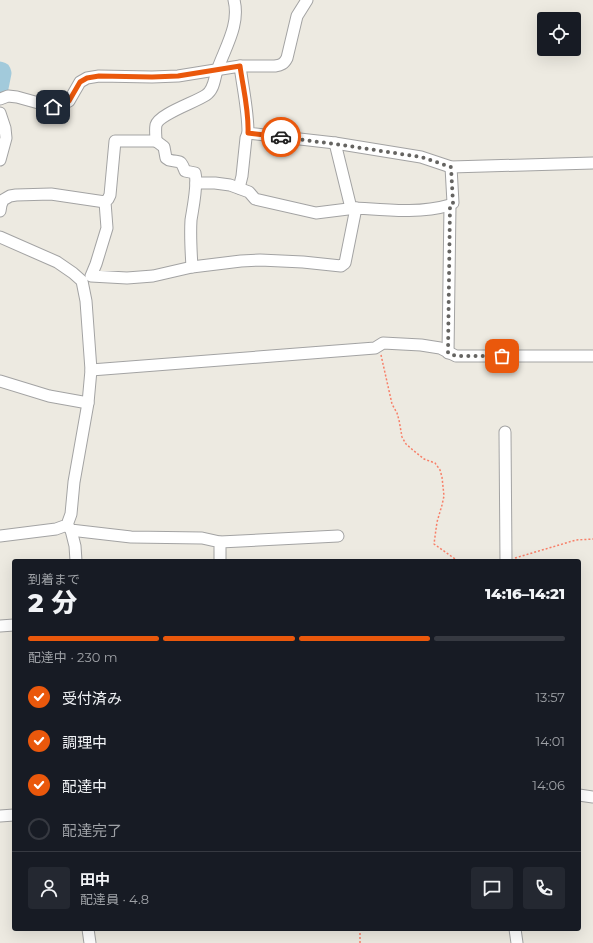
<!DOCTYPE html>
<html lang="ja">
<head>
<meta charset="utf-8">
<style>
  :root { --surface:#171b24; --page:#242831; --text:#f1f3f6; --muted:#9ea1a6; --line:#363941; --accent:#ea580c }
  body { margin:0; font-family:Montserrat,"Noto Sans JP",sans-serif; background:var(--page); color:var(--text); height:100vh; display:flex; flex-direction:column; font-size:15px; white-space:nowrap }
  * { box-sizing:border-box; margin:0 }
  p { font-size:13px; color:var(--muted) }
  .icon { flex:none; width:22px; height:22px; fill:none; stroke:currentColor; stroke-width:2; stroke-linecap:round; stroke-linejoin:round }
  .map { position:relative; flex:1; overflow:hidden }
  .side { position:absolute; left:12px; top:559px; width:569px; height:372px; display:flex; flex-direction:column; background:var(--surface); border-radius:4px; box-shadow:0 4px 16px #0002 }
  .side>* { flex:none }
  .buttons { position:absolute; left:537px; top:12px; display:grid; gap:8px }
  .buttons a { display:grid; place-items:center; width:44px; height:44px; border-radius:4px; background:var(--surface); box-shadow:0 4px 16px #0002; font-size:20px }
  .pin { position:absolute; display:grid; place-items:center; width:34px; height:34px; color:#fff; margin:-17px; border-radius:8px; box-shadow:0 2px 6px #0006 }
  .courier { position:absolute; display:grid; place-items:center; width:40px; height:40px; margin:-20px; border:3px solid #ea580c; border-radius:50%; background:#fff; color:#222; box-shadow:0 1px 5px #0007 }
  .headline em { font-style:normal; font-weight:800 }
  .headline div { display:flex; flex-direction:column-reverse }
  .headline { display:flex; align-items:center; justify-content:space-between; height:68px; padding:0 16px }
  h1 { font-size:26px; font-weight:800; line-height:30px }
  .bar { display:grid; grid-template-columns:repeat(4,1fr); gap:6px 4px; align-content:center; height:48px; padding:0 16px }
  .bar i { height:5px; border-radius:3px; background:var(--line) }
  .bar .active { background:var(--accent) }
  .bar p { grid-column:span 4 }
  .line { display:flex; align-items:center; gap:10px; padding:0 16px; border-top:1px solid var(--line) }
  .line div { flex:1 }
  .round { display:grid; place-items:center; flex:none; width:42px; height:42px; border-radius:4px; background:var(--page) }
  ol { padding:0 16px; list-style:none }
  li { display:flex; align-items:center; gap:12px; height:44px }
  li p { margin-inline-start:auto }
  li .icon { padding:4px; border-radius:50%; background:var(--accent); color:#fff; stroke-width:4 }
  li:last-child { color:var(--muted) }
  li i { width:22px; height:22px; border:2px solid var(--line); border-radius:50% }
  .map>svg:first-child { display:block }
</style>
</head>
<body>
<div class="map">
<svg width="593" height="943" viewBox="0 0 593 943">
  <rect width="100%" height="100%" fill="#edeae1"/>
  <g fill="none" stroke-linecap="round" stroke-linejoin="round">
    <polyline stroke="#a2cadb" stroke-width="15" points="0,69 3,70 4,73 1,88"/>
    <g stroke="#a3a3a3" stroke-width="13">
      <g id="minor">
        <path d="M234 0C240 24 226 46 218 68 214 77 215 89 206 95 196 102 159 114 156 125 155 130 156 136 156 141H115L110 195 108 199 105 202 107 228 96 264 91 276 127 278 153 276 192 267 241 261 260 260 303 262 341 266 345 263 356 208C387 210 419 214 450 205"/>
        <path d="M240 66H275C281 65 284 64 287 58L297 16 307 0"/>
        <path d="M0 99 8 96 17 97 53 107 61 105 69 101 80 82 87 78 99 76 152 77 178 76 240 66C243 89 248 110 248 133L335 143 421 157 451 167 593 163"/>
        <polyline points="0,113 5,128 6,138 0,160"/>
        <path d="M156 141 164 147 166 158 169 160C180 163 180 158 185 171L195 173C198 184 193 207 191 220 190 236 191 251 192 267"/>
        <polyline points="335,143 351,208"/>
        <polyline points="196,183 215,183 230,185 249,192 255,199 316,213 356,208"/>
        <polyline points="239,188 242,176 246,138 248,133"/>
        <polyline points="0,211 1,205 3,200 10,196 16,195 51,194 105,202"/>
        <polyline points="0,237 57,262 73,273 82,281 86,301 91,370 88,403 74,482 71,514 67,525 56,529 0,536"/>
        <polyline points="448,353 450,205 453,203 451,167"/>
        <polyline points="91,370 375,348 383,343 421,345 440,348 456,356 593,356"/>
        <polyline points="0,381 49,396 88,403"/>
        <polyline points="505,432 506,561"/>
        <polyline points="67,525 71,530 79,531 131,537 202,538 220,542 220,561"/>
        <polyline points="71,530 75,546 76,561"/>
        <polyline points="220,542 338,536"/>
        <polyline points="0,626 14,625"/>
        <polyline points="579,795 593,797"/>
        <polyline points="0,816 14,815"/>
        <polyline points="88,929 90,943"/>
        <polyline points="515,929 517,943"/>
      </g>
    </g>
    <g stroke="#f77f68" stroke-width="1.5" stroke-dasharray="2 2" stroke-linecap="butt">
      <polyline points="381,355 392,404 397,413 399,420 402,437 406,444 414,451 424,459 435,463 440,470 442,477 444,496 442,505 437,522 434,544 458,561"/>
      <polyline points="515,558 576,540 593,539"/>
      <polyline points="360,929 360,943"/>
    </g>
    <use href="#minor" stroke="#fff" stroke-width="11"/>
  </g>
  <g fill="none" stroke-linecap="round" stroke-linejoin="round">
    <polyline stroke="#656461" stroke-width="4" stroke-dasharray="0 7.2" points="281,137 335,144 421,157 451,167 453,203 450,205 448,353 456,356 502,356"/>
    <path stroke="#ea580c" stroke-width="5" d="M53 107 61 105 69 101 80 82 87 78 99 76 152 77 178 76 240 66C243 88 249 110 248 133L281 137"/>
  </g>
</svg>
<div class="buttons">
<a><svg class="icon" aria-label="locate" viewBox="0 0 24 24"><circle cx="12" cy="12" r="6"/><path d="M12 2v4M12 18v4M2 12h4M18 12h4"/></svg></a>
</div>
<div class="pin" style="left:502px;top:356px;background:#ea580c"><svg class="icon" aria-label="bag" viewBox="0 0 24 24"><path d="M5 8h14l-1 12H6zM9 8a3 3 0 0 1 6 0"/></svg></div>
<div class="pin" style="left:53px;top:107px;background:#1f2937"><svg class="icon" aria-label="home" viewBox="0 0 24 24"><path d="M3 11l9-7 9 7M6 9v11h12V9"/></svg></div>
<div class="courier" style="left:281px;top:137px"><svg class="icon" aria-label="car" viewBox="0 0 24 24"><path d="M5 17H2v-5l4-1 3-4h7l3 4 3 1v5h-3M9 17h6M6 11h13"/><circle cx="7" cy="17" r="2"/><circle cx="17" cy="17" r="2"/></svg></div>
<section class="side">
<div class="headline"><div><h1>2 分</h1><p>到着まで</p></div><em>14:16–14:21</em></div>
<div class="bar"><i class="active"></i><i class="active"></i><i class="active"></i><i></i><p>配達中 · 230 m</p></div>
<ol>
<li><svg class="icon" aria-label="check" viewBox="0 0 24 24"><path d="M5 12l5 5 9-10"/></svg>受付済み<p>13:57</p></li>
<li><svg class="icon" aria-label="check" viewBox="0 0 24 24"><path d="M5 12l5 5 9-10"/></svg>調理中<p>14:01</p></li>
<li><svg class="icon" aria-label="check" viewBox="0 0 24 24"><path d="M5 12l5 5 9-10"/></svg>配達中<p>14:06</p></li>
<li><i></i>配達完了</li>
</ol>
<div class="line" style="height:72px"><a class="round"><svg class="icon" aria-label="person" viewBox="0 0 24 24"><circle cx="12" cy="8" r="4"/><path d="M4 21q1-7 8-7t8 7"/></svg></a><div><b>田中</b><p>配達員 · 4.8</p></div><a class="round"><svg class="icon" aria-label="chat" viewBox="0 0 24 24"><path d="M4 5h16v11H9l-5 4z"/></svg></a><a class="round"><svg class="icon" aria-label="phone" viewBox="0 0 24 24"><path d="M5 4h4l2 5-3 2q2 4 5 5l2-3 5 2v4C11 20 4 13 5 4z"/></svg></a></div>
</section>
</div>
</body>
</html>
